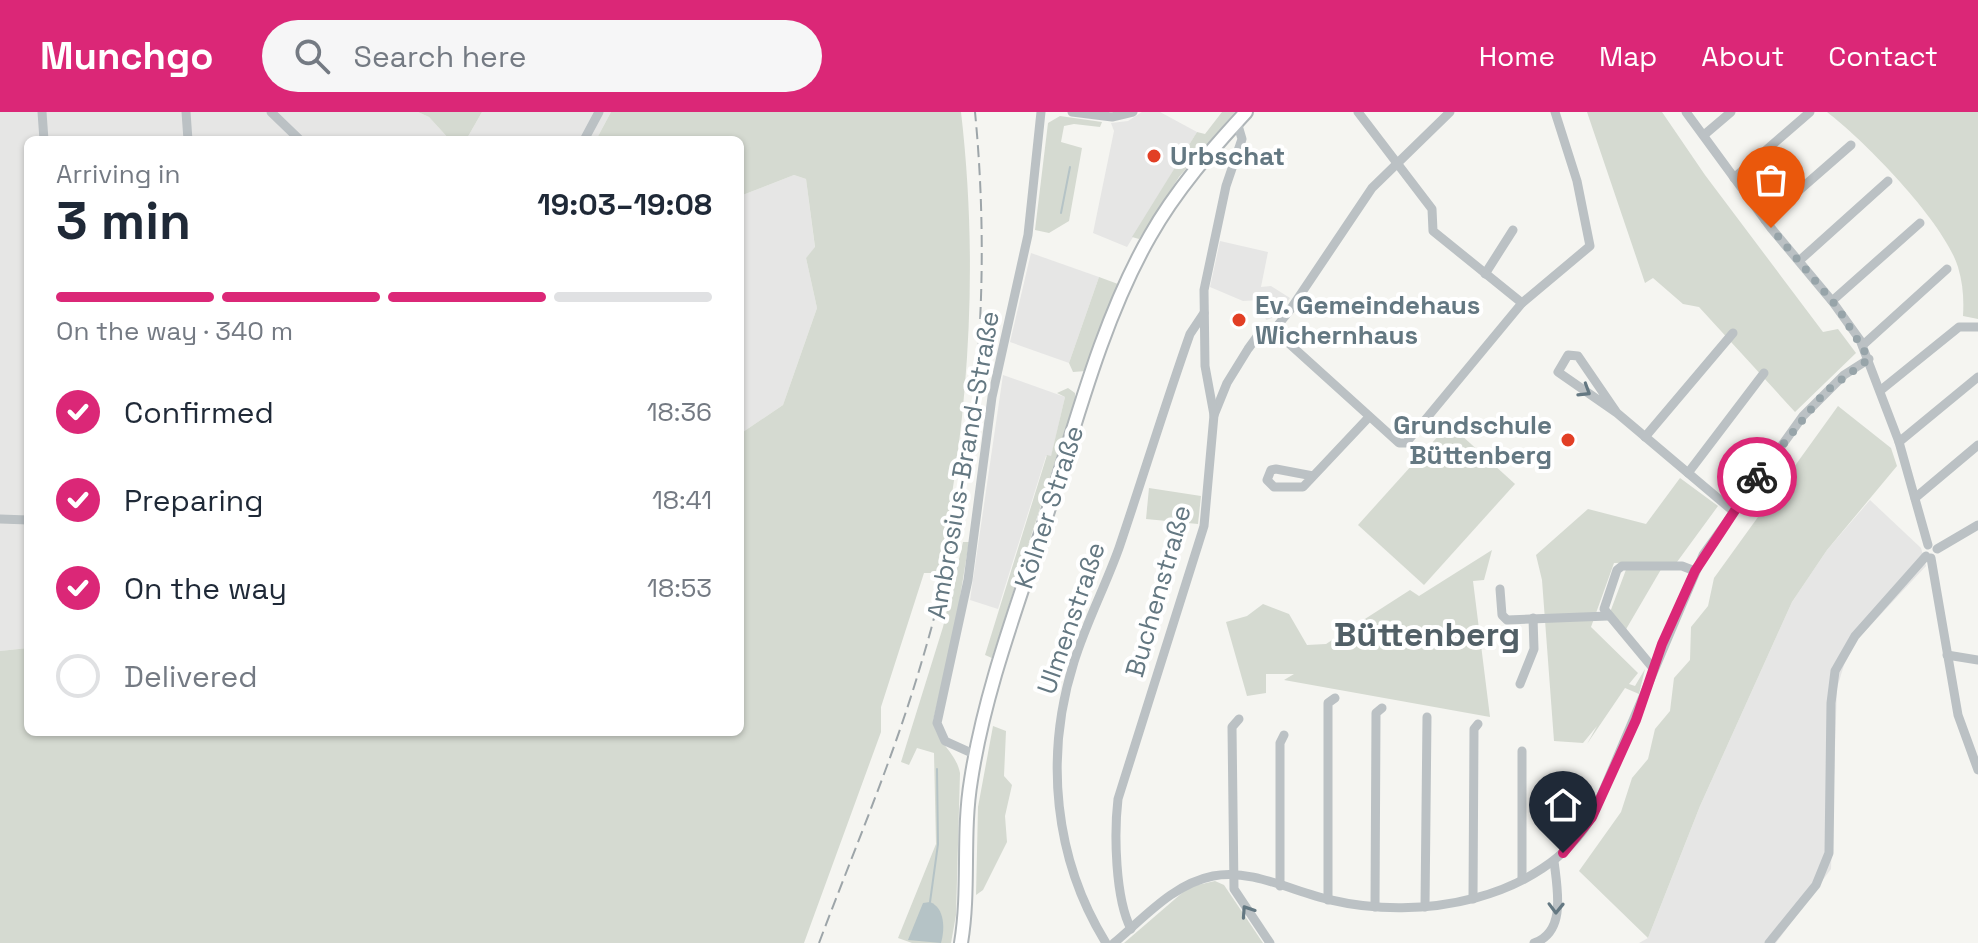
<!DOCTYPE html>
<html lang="en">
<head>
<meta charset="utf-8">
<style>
  :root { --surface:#fff; --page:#f6f6f7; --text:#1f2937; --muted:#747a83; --line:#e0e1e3; --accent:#db2777 }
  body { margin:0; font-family:"Space Grotesk",sans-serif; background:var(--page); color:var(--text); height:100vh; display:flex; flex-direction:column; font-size:30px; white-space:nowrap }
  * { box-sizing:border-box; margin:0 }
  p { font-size:26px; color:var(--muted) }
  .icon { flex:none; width:44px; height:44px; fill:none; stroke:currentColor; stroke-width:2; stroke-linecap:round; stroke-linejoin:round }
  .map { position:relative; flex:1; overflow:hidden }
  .side { position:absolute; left:24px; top:24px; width:720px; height:600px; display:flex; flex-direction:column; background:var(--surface); border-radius:12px; box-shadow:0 2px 6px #0004 }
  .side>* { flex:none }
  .pin { position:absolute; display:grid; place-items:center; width:68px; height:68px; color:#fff; margin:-82px -34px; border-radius:50% 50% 50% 0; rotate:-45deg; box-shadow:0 0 8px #0007 }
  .pin .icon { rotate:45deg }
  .courier { position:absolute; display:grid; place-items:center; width:80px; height:80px; margin:-40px; border:6px solid #db2777; border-radius:50%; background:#fff; color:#222; box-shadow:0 2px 10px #0007 }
  .headline em { font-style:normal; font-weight:600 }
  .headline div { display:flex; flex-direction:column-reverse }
  .headline { display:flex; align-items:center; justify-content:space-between; height:136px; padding:0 32px }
  h1 { font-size:52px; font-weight:600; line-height:60px }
  .bar { display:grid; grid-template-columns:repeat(4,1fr); gap:12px 8px; align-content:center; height:96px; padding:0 32px }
  .bar i { height:10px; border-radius:6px; background:var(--line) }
  .bar .selected { background:var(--accent) }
  .bar p { grid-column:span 4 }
  ol { padding:0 32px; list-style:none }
  li { display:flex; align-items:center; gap:24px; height:88px }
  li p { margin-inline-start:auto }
  li .icon { padding:8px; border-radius:50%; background:var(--accent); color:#fff; stroke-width:4 }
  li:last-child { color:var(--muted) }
  li i { width:44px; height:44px; border:4px solid var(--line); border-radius:50% }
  header { display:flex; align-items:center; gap:48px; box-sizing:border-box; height:112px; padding:0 40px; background:var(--accent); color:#fff }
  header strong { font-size:38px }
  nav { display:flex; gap:44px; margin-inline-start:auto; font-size:28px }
  .search { width:560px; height:72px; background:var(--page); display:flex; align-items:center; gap:20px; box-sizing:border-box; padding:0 28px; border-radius:44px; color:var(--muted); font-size:30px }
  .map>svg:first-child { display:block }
</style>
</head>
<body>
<header>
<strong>Munchgo</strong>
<div class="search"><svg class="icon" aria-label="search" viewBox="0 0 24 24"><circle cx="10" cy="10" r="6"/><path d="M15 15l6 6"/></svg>Search here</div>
<nav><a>Home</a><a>Map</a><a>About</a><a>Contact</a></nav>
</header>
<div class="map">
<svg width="1978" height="831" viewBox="0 0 1978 831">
  <rect width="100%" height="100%" fill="#f5f5f1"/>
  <g fill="#e6e6e5">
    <polygon points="0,0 418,0 429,5 450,28 28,28 28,536 0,539"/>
    <polygon points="482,0 611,0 596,28 466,28"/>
    <polygon points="1142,0 1160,0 1197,20 1127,135 1093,121 1114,19 1111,11 1128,9"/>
    <polygon points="794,63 806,67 815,136 806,146 817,196 783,293 740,322 740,84"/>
    <polygon points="1220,129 1268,140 1261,175 1271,174 1290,186 1278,204 1266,208 1260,188 1243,189 1210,175"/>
    <polygon points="1031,141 1099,165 1069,251 1010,230"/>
    <polygon points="1003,263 1065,285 1051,345 1046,344 998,497 970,488"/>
    <polygon points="1870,388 1921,436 1926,454 1856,529 1844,553 1837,576 1831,757 1776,831 1639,831 1648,826 1700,694 1792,490 1827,438"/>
  </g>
  <g fill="#d5dad1">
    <polygon points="418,0 482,0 466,28 450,28 429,5"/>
    <path d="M611 0H961C979 155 969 307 938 461H924L881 595V620L804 831H0V539L28 536V620H740V322L783 293 817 196 806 146 815 135 806 67 794 63 740 84V28H596Z"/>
    <polygon points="1222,0 1235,0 1179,65 1139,127 1132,125 1197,20 1205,22"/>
    <polygon points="1587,0 1662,0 1705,63 1823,220 1838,217 1856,241 1795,300 1699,195 1683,192 1653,166 1645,171"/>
    <path d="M1827 0H1978V207L1963 204C1964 187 1963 172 1958 155 1944 110 1865 29 1827 0Z"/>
    <polygon points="1060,4 1102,10 1100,15 1074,12 1064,14 1061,30 1082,36 1069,109 1049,121 1035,118 1048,11"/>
    <polygon points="1099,165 1118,172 1086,259 1073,260 1069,251"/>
    <polygon points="1068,276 1075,281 1075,287 992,546 985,543 1047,343 1051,344 1065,285 1057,281"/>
    <polygon points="1838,294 1891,336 1897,354 1827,438 1792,490 1700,694 1648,826 1579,759 1621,700 1632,666 1648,647 1655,617 1670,599 1674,566 1690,548 1691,515 1708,494 1714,466"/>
    <polygon points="1449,312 1515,372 1424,473 1358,413"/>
    <polygon points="1680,366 1718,394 1677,450 1614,451 1591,515 1638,561 1629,572 1635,574 1645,557 1639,582 1625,576 1587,632 1597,614 1583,631 1554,629 1542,468 1536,443 1588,397 1646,412"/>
    <polygon points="1149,376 1201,384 1198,412 1146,407"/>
    <path d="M963 430H969L955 516 933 609C937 631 956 640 960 661L956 803 951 831H912L898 826 936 732 934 641 917 636 909 653 901 650 943 515Z"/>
    <polygon points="1492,438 1484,468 1473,469 1490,605 1284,568 1294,562 1266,562 1266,581 1247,584 1226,510 1247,504 1263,492 1289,502 1307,533 1326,532 1410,478 1419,484"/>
    <polygon points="1663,454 1625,519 1609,503 1627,455"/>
    <polygon points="993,614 1006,619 1004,664 1012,673 1005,704 1007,730 983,778 976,783 978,695"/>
    <polygon points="1215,769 1224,773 1263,831 1124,831 1189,775"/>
  </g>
  <path fill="#b5c3c6" d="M930 790C945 796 945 817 941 831L908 828 923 791Z"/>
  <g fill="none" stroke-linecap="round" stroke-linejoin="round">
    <g stroke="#b5c3c6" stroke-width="2">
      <polyline points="1061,101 1070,55"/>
      <polyline points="930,790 938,732 937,657"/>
    </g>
    <g stroke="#afb5b8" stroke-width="16">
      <path id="major" d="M961 831C970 777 962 722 971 668 984 583 1015 500 1042 418 1073 322 1100 211 1150 124 1176 78 1211 38 1246 0"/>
    </g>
    <g stroke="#bbc1c4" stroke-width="9">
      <polyline points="42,0 44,28"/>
      <polyline points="186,0 188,28"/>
      <polyline points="271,0 300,28"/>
      <polyline points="1072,0 1112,5 1133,0"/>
      <polyline points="1358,0 1432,97 1433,119 1522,191"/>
      <polyline points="1686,0 1771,116 1832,189 1860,228 1899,330 1928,433"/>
      <polyline points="1704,23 1731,0"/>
      <polyline points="584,28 599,0"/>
      <polyline points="1734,66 1810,0"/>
      <polyline points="1765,108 1851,33"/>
      <polyline points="1799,149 1888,69"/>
      <polyline points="1485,162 1513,118"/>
      <polyline points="1832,189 1920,111"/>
      <polyline points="1274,218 1399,331 1406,331 1522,191 1590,134 1577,69 1555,0"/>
      <polyline points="1863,233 1947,157"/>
      <polyline points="1881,278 1959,215 1978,215"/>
      <polyline points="1617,301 1578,244 1568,243 1558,260 1617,301 1733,399"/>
      <polyline points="1214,303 1227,271 1248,237 1259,222 1274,218 1290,198 1372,76 1450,0"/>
      <polyline points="1645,325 1733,221"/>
      <polyline points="1899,330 1978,265"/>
      <polyline points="1688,361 1764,261"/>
      <polyline points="1313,364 1276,357 1271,358 1267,368 1274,375 1303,375 1369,305"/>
      <polyline points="1915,386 1978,333"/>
      <polyline points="0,407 28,408"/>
      <polyline points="1937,437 1978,413"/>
      <polyline points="1931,446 1958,603 1978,658"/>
      <polyline points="1500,477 1502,503 1507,508 1608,504"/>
      <polyline points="1947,543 1978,548"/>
      <polyline points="1653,556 1604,497 1617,458 1622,454 1682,454 1695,459"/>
      <polyline points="1520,572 1534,537 1533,506"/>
      <polyline points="1239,607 1232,615 1234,777 1270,831"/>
      <polyline points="976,643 945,629 937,611 968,468 992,285 1028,123 1041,0"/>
      <polyline points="1522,766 1522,639"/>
      <polyline points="1280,774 1280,631 1284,623"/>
      <polyline points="1473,787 1474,617 1478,612"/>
      <polyline points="1328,788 1328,591 1335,586"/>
      <polyline points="1375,795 1376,601 1382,596"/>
      <polyline points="1425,795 1427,605"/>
      <path d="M1131 817C1115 786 1114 721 1118 687L1204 414 1214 303 1205 254 1204 178 1226 74 1242 27 1237 10"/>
      <path d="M1106 831C1054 747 1044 644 1074 550 1086 511 1105 475 1119 436 1143 365 1165 293 1190 222L1204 201"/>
      <path d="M1114 831C1145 805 1173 772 1213 764 1251 756 1294 780 1331 788 1419 809 1542 789 1592 705L1703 443 1803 304 1844 263 1869 247"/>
      <path d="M1534 831C1567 820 1557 776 1554 749"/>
      <polyline points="1769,831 1816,773 1829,741 1831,591 1835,559 1855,524 1926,444"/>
    </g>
    <use href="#major" stroke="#fff" stroke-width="12"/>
    <path stroke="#9da5a9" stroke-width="2" stroke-dasharray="12 6" stroke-linecap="butt" d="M819 831C854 738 893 647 921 552 975 373 993 185 975 0"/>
  </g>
  <defs><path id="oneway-chevron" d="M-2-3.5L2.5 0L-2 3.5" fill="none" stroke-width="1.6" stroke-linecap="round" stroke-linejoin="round" transform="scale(2)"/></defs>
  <g stroke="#647882">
    <use href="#oneway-chevron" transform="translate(1585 279) rotate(32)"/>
    <use href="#oneway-chevron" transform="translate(1556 796) rotate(91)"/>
    <use href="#oneway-chevron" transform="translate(1247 799) rotate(-124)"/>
  </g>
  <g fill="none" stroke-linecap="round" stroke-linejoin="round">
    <polyline stroke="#97a4a9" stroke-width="8" stroke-dasharray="0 14.4" points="1757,365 1825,280 1869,247 1838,196 1771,116"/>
    <polyline stroke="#db2777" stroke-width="10" points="1563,741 1592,705 1636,608 1662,532 1695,459 1757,365"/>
  </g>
  <g fill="#e23f25" stroke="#fff" stroke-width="3">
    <circle cx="1154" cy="44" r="8"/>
    <circle cx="1239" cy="208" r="8"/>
    <circle cx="1568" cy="328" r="8"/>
  </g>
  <g text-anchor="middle" stroke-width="8" stroke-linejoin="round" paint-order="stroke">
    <g font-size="26" font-weight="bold" fill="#647882" stroke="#fff" text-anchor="start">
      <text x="1170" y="53">Urbschat</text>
      <text x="1255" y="202">Ev. Gemeindehaus<tspan x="1255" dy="30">Wichernhaus</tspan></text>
      <text x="1552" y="322" text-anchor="end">Grundschule<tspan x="1552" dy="30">Büttenberg</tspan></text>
    </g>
    <g font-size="26" fill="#647882" stroke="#fff">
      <text transform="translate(963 353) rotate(-80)" y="9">Ambrosius-Brand-Straße</text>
      <text transform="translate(1049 395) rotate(-72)" y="9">Kölner Straße</text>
      <text transform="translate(1158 479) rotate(-74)" y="9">Buchenstraße</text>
      <text transform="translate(1071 506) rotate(-71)" y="9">Ulmenstraße</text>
    </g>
    <g font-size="34" font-weight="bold" fill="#526067" stroke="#fff">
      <text x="1427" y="534">Büttenberg</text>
    </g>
  </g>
</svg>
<div class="pin" style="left:1771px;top:116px;background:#ea580c"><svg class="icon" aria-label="bag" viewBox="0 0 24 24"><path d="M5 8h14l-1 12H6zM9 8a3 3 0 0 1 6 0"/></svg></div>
<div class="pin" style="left:1563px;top:741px;background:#1f2937"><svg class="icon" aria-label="home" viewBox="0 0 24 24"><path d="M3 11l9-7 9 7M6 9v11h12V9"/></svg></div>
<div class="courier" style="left:1757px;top:365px"><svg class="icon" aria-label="bike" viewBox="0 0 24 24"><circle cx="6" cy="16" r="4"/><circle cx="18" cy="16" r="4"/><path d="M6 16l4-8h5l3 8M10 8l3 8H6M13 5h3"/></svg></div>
<section class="side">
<div class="headline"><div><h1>3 min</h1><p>Arriving in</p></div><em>19:03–19:08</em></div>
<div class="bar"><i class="selected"></i><i class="selected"></i><i class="selected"></i><i></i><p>On the way · 340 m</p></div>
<ol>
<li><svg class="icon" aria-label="check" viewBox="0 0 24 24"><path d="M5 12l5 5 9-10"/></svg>Confirmed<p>18:36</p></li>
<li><svg class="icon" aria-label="check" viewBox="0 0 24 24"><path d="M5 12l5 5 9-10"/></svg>Preparing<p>18:41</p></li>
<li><svg class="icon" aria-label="check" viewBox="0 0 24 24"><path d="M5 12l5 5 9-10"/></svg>On the way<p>18:53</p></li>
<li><i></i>Delivered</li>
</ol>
</section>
</div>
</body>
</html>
